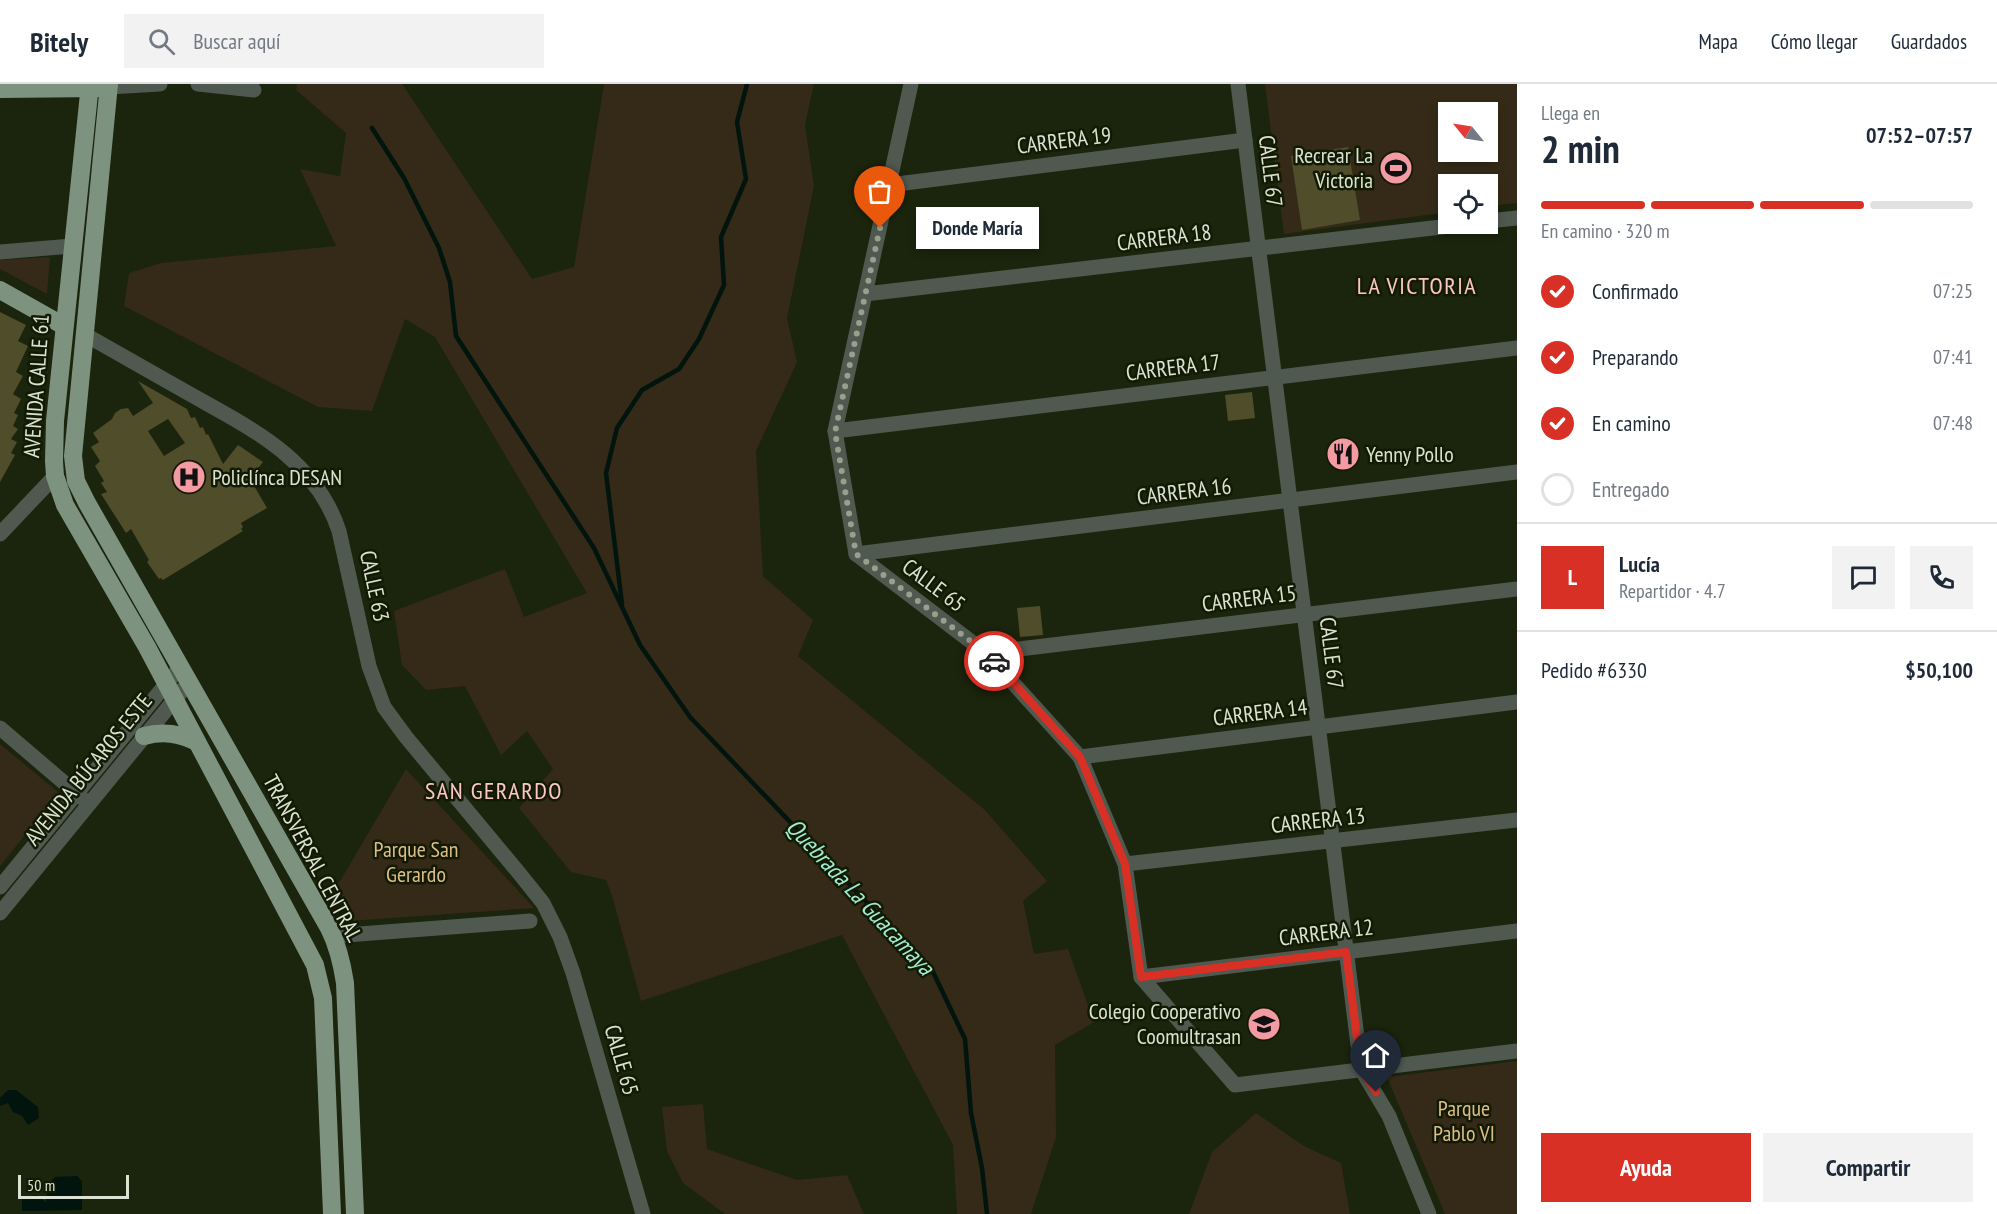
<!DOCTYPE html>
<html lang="es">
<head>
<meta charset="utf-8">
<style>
  :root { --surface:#fff; --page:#f2f2f3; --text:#1f2937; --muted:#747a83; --line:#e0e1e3; --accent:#d93025 }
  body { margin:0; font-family:"PT Sans Narrow",sans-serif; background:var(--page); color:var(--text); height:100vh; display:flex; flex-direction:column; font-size:22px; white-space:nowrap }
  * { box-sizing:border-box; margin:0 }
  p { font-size:20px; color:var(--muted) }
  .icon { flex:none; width:33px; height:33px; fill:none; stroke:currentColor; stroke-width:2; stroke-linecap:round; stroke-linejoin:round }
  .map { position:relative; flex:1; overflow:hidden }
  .details { display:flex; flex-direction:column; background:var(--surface); width:480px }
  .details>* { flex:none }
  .needle { width:39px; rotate:300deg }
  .tools { position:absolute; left:1438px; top:18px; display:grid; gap:12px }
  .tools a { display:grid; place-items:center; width:60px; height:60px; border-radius:0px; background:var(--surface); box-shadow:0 3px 9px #0003; font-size:30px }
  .scale { position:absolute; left:18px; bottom:15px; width:111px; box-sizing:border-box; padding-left:6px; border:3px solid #dbe2d3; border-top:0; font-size:16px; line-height:21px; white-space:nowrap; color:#dbe2d3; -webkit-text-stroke:4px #121a04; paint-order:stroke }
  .pin { position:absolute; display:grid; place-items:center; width:51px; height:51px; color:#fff; margin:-62px -26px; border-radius:50% 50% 50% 0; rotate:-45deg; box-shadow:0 0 6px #0007 }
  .pin .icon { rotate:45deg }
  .courier { position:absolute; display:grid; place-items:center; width:60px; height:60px; margin:-30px; border:4px solid #d93025; border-radius:50%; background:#fff; color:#222; box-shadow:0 2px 8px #0007 }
  .bubble { position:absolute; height:42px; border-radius:0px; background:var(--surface); box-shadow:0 3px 9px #0003; font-size:20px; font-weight:600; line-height:42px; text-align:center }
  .overview em { font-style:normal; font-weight:600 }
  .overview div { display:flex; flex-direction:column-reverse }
  .overview { display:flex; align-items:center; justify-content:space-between; height:102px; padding:0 24px }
  h1 { font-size:39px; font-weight:600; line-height:45px }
  .bar { display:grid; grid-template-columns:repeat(4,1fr); gap:9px 6px; align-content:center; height:72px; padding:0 24px }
  .bar i { height:8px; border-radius:4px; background:var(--line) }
  .bar .on { background:var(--accent) }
  .bar p { grid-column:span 4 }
  .line { display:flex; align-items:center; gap:15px; padding:0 24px; border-top:2px solid var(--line) }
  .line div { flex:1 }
  .round { display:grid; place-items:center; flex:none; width:63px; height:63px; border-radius:0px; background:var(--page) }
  ol { padding:0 24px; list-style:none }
  li { display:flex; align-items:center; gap:18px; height:66px }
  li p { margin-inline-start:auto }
  li .icon { padding:6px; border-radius:50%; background:var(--accent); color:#fff; stroke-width:4 }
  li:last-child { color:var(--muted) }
  li i { width:33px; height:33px; border:3px solid var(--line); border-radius:50% }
  .action { display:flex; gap:12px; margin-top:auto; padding:12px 24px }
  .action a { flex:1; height:69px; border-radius:0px; background:var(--accent); color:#fff; font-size:24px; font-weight:600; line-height:69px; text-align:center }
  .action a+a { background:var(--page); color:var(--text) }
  header { display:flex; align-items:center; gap:36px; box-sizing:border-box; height:84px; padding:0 30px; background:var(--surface); border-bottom:2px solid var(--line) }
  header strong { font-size:28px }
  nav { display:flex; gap:33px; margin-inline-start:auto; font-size:21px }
  .search { width:420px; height:54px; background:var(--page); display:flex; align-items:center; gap:15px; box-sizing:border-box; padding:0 21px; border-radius:0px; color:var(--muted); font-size:22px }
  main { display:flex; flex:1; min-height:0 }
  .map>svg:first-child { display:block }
</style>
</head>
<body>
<header>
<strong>Bitely</strong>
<div class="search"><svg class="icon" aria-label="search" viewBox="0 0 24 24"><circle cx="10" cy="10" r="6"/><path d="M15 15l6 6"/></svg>Buscar aquí</div>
<nav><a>Mapa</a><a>Cómo llegar</a><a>Guardados</a></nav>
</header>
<main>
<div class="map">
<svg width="1517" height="1130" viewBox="0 0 1517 1130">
  <rect width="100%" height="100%" fill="#1b240c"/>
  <g fill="#342a17" fill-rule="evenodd">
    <polygon points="297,0 402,0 532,195 574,183 604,0 814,0 805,41 814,102 787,234 797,278 756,367 763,492 813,536 798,572 985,726 1047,797 1023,817 1034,870 1068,865 1094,938 1055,961 1056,1053 1031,1130 957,1130 953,1061 842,851 641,917 612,812 606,796 571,788 519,724 553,685 527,647 501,671 465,602 426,606 402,581 394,527 505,485 524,533 587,509 435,253 405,235 372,327 318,323 124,222 129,189 161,179 336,162 300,85 340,92 346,49 296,6"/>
    <path d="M1265 0H1517V119L1488 122V100H1449V128L1284 150ZM1449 28H1488V68H1449Z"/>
    <polygon points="50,173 47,210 0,185 0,176"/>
    <polygon points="0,660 59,709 0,782"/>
    <polygon points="406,685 534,824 349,837 333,809"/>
    <polygon points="1517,977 1517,1130 1445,1130 1387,993"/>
    <polygon points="703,1020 707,1065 797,1096 847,1091 864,1130 725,1130 683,1099 667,1067 662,1023"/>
    <polygon points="1256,1029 1304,1062 1341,1079 1350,1130 1189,1130 1212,1068"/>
  </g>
  <g fill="#01140e">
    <polygon points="8,1006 16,1006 38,1023 39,1034 28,1041 22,1032 13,1028 8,1019 0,1022 0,1014"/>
    <polygon points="77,1092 82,1097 82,1126 22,1127 22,1115 36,1111 46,1118 48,1100 55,1093"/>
  </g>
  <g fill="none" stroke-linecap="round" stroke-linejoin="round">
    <g stroke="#01140e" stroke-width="4.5">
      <polyline points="372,44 404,94 439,164 450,198 456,252 594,464 640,561 690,633 933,888 965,955 971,1029 982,1084 987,1130"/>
      <polyline points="622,520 606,389 617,344 642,306 679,285 699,255 724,201 721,153 746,95 737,38 747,0"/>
    </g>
  </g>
  <g fill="#504d2a" fill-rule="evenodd">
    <polygon points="1348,63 1360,136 1302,146 1291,72"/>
    <polygon points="0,228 26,241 18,257 28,262 16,288 23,292 13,310 21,315 14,329 18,331 13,342 18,345 11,355 17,358 11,369 15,371 0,398"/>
    <path d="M138 297 187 325 191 334 195 333 200 344 203 343 206 351 208 350 223 380 238 361 263 378 250 395 267 424 241 439 243 443 241 445 243 447 163 496 161 494 159 495 147 478 149 476 131 445 126 449 101 410 107 408 101 399 104 397 95 382 100 377 91 363 99 358 93 349 112 335 115 329 121 325 128 324 133 332 153 319ZM168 335 185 359 164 372 148 347Z"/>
    <polygon points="1252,308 1255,334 1228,337 1225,311"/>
    <polygon points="1040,522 1043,551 1020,553 1017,524"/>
  </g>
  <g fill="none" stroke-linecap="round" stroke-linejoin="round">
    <g stroke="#4f5950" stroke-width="15">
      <polyline points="198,0 254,6"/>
      <polyline points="911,0 835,347 856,470 986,569 1080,673 1125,780 1141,893 1235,1001 1517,967"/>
      <polyline points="1238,0 1361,985 1389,1032 1429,1130"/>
      <polyline points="109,3 160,0"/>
      <polyline points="889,101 1245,56"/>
      <polyline points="1488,137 1517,134"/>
      <polyline points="0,168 72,162"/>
      <polyline points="865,210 1467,140"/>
      <path d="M84 250C118 269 153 289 188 309 250 344 315 374 339 447L369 582 384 623 406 653 519 789 543 819 560 853 573 889 643 1130"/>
      <polyline points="835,347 1517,264"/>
      <polyline points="0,450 55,392"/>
      <polyline points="856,470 1517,388"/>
      <polyline points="986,569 1517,505"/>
      <polyline points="0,644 82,714"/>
      <polyline points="1080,673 1517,618"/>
      <polyline points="1125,780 1517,736"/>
      <polyline points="0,803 180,583"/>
      <polyline points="0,829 189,598"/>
      <polyline points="333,852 530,837"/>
      <polyline points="1141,893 1517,847"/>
    </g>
    <g stroke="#7e9280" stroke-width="18">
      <polyline points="90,0 55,337 54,377 55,392 65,421 147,563 315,881 323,914 332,1130"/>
      <path d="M109 0 73 372 76 397 87 419 329 844C338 862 342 879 345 899L355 1130"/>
      <polyline points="0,5 101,4"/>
      <polyline points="0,206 64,242"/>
      <path d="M144 652C163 647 179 649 197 658"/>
    </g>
  </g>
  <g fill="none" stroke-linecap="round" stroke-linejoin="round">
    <polyline stroke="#98a08d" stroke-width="6" stroke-dasharray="0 10.8" points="880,144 835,348 856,470 986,569 994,577"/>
    <polyline stroke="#d93025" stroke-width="8" points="994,577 1080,673 1125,780 1141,893 1346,868 1361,985 1376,1008"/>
  </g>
  <defs>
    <g id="stadium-disc" transform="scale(1.725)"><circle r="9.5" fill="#f49aa3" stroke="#121a04"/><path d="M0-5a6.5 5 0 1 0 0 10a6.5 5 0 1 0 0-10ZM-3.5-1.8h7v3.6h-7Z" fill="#111"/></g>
    <g id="restaurant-disc" transform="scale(1.725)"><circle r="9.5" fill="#f49aa3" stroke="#121a04"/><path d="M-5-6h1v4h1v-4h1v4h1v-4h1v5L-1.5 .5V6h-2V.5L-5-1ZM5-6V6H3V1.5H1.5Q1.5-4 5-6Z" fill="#111"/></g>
    <g id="hospital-disc" transform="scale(1.725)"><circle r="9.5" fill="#f49aa3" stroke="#121a04"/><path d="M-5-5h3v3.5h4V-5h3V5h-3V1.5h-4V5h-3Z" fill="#111"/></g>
    <g id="school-disc" transform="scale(1.725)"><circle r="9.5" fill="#f49aa3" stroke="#121a04"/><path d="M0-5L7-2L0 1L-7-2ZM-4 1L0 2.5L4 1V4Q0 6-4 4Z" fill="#111"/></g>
  </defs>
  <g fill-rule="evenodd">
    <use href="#stadium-disc" x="1396" y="84"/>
    <use href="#restaurant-disc" x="1343" y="370"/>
    <use href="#hospital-disc" x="189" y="393"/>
    <use href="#school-disc" x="1264" y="940"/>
  </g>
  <g text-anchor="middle" stroke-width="5" stroke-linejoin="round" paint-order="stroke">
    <g font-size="22" fill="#dbe2d3" stroke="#121a04">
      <text transform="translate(1064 56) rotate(-7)" y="8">CARRERA 19</text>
      <text transform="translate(1271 87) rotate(83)" y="8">CALLE 67</text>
      <text transform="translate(1164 153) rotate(-7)" y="8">CARRERA 18</text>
      <text transform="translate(1173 283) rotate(-7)" y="8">CARRERA 17</text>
      <text transform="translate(36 302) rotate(-86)" y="8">AVENIDA CALLE 61</text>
      <text transform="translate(1184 407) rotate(-7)" y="8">CARRERA 16</text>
      <text transform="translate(934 501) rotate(37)" y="8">CALLE 65</text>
      <text transform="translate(375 502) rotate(78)" y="8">CALLE 63</text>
      <text transform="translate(1249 514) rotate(-7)" y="8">CARRERA 15</text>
      <text transform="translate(1332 569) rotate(83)" y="8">CALLE 67</text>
      <text transform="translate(1260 628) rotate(-7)" y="8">CARRERA 14</text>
      <text transform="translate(88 685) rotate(-51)" y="8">AVENIDA BÚCAROS ESTE</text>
      <text transform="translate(1318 736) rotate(-6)" y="8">CARRERA 13</text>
      <text transform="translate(313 774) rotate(62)" y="8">TRANSVERSAL CENTRAL</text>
      <text transform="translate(1326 848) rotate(-7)" y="8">CARRERA 12</text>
      <text transform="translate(622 976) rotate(74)" y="8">CALLE 65</text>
    </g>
    <g font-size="22" fill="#dbe2d3" stroke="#121a04" text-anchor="end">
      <text x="1373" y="79">Recrear La<tspan x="1373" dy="25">Victoria</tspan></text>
      <text x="1366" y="378" text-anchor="start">Yenny Pollo</text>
      <text x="212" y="401" text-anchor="start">Policlínca DESAN</text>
      <text x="1241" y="935">Colegio Cooperativo<tspan x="1241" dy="25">Coomultrasan</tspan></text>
    </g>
    <g font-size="22" fill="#dfbe86" stroke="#121a04">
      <text x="416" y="773">Parque San<tspan x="416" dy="25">Gerardo</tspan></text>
      <text x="1464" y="1032">Parque<tspan x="1464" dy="25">Pablo VI</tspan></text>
    </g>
    <g font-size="24" letter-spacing="1.5" fill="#fbc6ca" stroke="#121a04">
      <text x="1417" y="210">LA VICTORIA</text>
      <text x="494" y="715">SAN GERARDO</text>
    </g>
    <g font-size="24" font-style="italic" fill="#a1ebd2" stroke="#121a04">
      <text transform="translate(860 813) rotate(47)" y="8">Quebrada La Guacamaya</text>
    </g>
  </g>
</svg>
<div class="tools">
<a><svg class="needle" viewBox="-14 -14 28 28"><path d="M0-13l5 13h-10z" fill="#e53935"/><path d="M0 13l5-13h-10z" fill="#747a83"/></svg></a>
<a><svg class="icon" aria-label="locate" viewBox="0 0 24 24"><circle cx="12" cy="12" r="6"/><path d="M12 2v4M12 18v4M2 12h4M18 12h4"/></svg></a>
</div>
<div class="scale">50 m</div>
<div class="pin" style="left:880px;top:144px;background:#ea580c"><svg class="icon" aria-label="bag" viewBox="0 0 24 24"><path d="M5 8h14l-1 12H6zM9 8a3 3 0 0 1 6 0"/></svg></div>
<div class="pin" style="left:1376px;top:1008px;background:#1f2937"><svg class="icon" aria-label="home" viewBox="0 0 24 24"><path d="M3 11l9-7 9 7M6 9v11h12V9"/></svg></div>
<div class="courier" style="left:994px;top:577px"><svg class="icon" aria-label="car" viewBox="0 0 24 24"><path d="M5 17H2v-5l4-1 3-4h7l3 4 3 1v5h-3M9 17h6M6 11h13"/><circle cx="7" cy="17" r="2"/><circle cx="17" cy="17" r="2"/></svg></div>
<div class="bubble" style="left:916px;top:123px;width:123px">Donde María</div>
</div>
<section class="details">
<div class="overview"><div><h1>2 min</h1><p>Llega en</p></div><em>07:52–07:57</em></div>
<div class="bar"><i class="on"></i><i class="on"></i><i class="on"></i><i></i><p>En camino · 320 m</p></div>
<ol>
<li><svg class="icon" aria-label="check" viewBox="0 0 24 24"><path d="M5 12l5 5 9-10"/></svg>Confirmado<p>07:25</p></li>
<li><svg class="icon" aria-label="check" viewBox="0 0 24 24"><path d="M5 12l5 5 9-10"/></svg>Preparando<p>07:41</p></li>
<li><svg class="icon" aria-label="check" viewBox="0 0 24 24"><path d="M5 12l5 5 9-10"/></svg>En camino<p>07:48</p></li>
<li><i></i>Entregado</li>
</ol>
<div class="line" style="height:108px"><b class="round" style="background:var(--accent);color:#fff">L</b><div><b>Lucía</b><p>Repartidor · 4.7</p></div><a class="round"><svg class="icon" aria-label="chat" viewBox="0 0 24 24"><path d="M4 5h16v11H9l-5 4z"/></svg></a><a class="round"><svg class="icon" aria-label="phone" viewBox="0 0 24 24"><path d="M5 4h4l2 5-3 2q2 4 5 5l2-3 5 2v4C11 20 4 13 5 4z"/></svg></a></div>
<div class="line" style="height:78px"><div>Pedido #6330</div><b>$50,100</b></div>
<div class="action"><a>Ayuda</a><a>Compartir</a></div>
</section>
</main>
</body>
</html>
